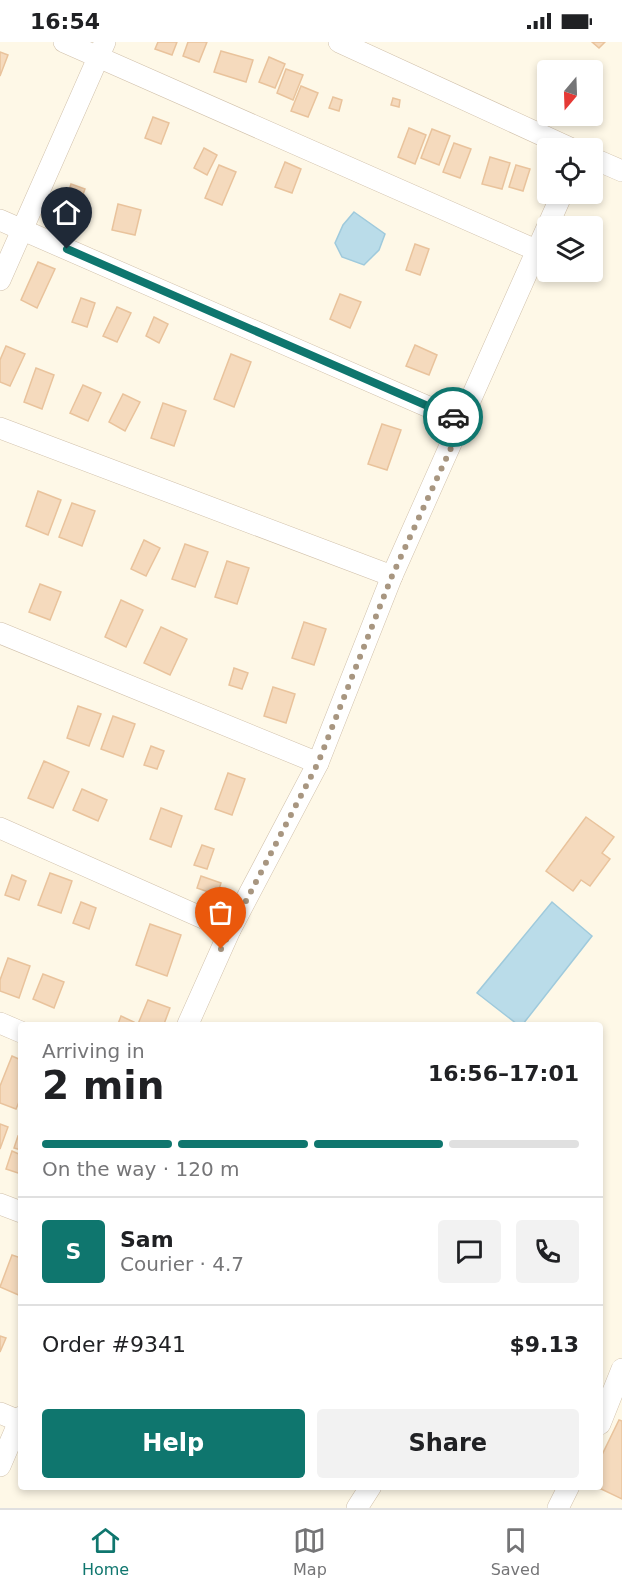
<!DOCTYPE html>
<html lang="en">
<head>
<meta charset="utf-8">
<style>
  :root { --surface:#fff; --page:#f2f2f2; --text:#202124; --muted:#757577; --line:#e0e0e0; --accent:#0f766e }
  body { margin:0; font-family:"DejaVu Sans",sans-serif; background:var(--page); color:var(--text); height:100vh; display:flex; flex-direction:column; font-size:22px; white-space:nowrap }
  * { box-sizing:border-box; margin:0 }
  p { font-size:20px; color:var(--muted) }
  .icon { flex:none; width:33px; height:33px; fill:none; stroke:currentColor; stroke-width:2; stroke-linecap:round; stroke-linejoin:round }
  .map { position:relative; flex:1; overflow:hidden }
  .details { position:absolute; left:18px; top:980px; width:585px; height:468px; display:flex; flex-direction:column; background:var(--surface); border-radius:6px; box-shadow:0 3px 9px #0003 }
  .details>* { flex:none }
  .needle { width:39px; rotate:199deg }
  .controls { position:absolute; left:537px; top:18px; display:grid; gap:12px }
  .controls a { display:grid; place-items:center; width:66px; height:66px; border-radius:6px; background:var(--surface); box-shadow:0 3px 9px #0003; font-size:30px }
  .pin { position:absolute; display:grid; place-items:center; width:51px; height:51px; color:#fff; margin:-62px -26px; border-radius:50% 50% 50% 0; rotate:-45deg; box-shadow:0 0 6px #0007 }
  .pin .icon { rotate:45deg }
  .courier { position:absolute; display:grid; place-items:center; width:60px; height:60px; margin:-30px; border:4px solid #0f766e; border-radius:50%; background:#fff; color:#222; box-shadow:0 2px 8px #0007 }
  .headline em { font-style:normal; font-weight:600 }
  .headline div { display:flex; flex-direction:column-reverse }
  .headline { display:flex; align-items:center; justify-content:space-between; height:102px; padding:0 24px }
  h1 { font-size:39px; font-weight:600; line-height:45px }
  .bar { display:grid; grid-template-columns:repeat(4,1fr); gap:9px 6px; align-content:center; height:72px; padding:0 24px }
  .bar i { height:8px; border-radius:4px; background:var(--line) }
  .bar .active { background:var(--accent) }
  .bar p { grid-column:span 4 }
  .line { display:flex; align-items:center; gap:15px; padding:0 24px; border-top:2px solid var(--line) }
  .line div { flex:1 }
  .round { display:grid; place-items:center; flex:none; width:63px; height:63px; border-radius:6px; background:var(--page) }
  .primary-button { display:flex; gap:12px; margin-top:auto; padding:12px 24px }
  .primary-button a { flex:1; height:69px; border-radius:6px; background:var(--accent); color:#fff; font-size:24px; font-weight:600; line-height:69px; text-align:center }
  .primary-button a+a { background:var(--page); color:var(--text) }
  .status { display:flex; justify-content:space-between; align-items:center; height:42px; padding:0 30px; background:var(--surface); direction:ltr }
  .status svg { height:16px; fill:currentColor }
  .tab-bar { display:flex; justify-content:space-around; align-items:center; height:84px; border-top:2px solid var(--line); background:var(--surface); font-size:16px; color:var(--muted) }
  .tab-bar a { display:grid; justify-items:center; gap:3px }
  .tab-bar .active { color:var(--accent) }
  .map>svg:first-child { display:block }
</style>
</head>
<body>
<div class="status"><b>16:54</b><svg viewBox="0 0 49 12"><path d="M0 12V9h3v3zM5 12V6h3v6zM10 12V3h3v9zM15 12V0h3v12zM26 1h20v11H26zM47 4h2v5h-2z"/></svg></div>
<div class="map">
<svg width="622" height="1466" viewBox="0 0 622 1466">
  <rect width="100%" height="100%" fill="#fef8e7"/>
  <g fill="#badce9" stroke="#9fcadc" stroke-width="1.5">
    <polygon points="354,170 385,192 379,208 364,223 342,215 335,201 343,183"/>
    <polygon points="552,860 592,894 523,982 517,982 477,951"/>
  </g>
  <g fill="#f5dabd" stroke="#e9c39c" stroke-width="1.5">
    <polygon points="158,0 177,0 172,13 155,7"/>
    <polygon points="188,0 207,0 199,20 183,14"/>
    <polygon points="592,0 605,0 599,6"/>
    <polygon points="221,9 253,18 246,40 214,30"/>
    <polygon points="0,10 8,13 0,34"/>
    <polygon points="269,15 285,22 275,46 259,40"/>
    <polygon points="286,27 303,33 293,58 277,51"/>
    <polygon points="301,44 318,51 308,75 291,69"/>
    <polygon points="333,55 342,58 339,69 329,66"/>
    <polygon points="393,56 400,58 399,65 391,63"/>
    <polygon points="153,75 169,81 161,102 145,96"/>
    <polygon points="409,86 426,93 415,122 398,115"/>
    <polygon points="432,87 450,94 439,123 421,116"/>
    <polygon points="454,101 471,107 460,136 443,130"/>
    <polygon points="204,106 217,113 207,133 194,126"/>
    <polygon points="490,115 510,121 502,147 482,142"/>
    <polygon points="285,120 301,127 292,151 275,145"/>
    <polygon points="219,123 236,130 222,163 205,156"/>
    <polygon points="516,123 530,127 523,149 509,145"/>
    <polygon points="71,142 85,147 77,168 64,164"/>
    <polygon points="118,162 141,168 135,193 112,188"/>
    <polygon points="415,202 429,207 420,233 406,228"/>
    <polygon points="38,220 55,227 37,266 21,258"/>
    <polygon points="340,252 361,260 350,286 330,277"/>
    <polygon points="81,256 95,261 87,285 72,280"/>
    <polygon points="117,265 131,271 117,300 103,294"/>
    <polygon points="154,275 168,282 159,301 146,294"/>
    <polygon points="415,303 437,313 429,333 406,324"/>
    <polygon points="6,304 25,312 10,344 0,340 0,318"/>
    <polygon points="231,312 251,320 234,365 214,357"/>
    <polygon points="36,326 54,333 42,367 24,360"/>
    <polygon points="83,343 101,351 88,379 70,371"/>
    <polygon points="123,352 140,360 125,389 109,380"/>
    <polygon points="163,361 186,369 174,404 151,396"/>
    <polygon points="382,382 401,388 387,428 368,422"/>
    <polygon points="38,449 61,458 48,493 26,484"/>
    <polygon points="72,461 95,469 82,504 59,495"/>
    <polygon points="144,498 160,506 146,534 131,527"/>
    <polygon points="185,502 208,510 195,545 172,537"/>
    <polygon points="227,519 249,526 237,562 215,555"/>
    <polygon points="40,542 61,550 50,578 29,570"/>
    <polygon points="121,558 143,568 126,605 105,595"/>
    <polygon points="304,580 326,587 314,623 292,616"/>
    <polygon points="161,585 187,597 170,633 144,621"/>
    <polygon points="234,626 248,631 242,647 229,643"/>
    <polygon points="273,645 295,652 286,681 264,674"/>
    <polygon points="78,664 101,672 89,704 67,696"/>
    <polygon points="113,674 135,682 123,715 101,707"/>
    <polygon points="151,704 164,709 157,727 144,723"/>
    <polygon points="44,719 69,730 53,766 28,756"/>
    <polygon points="228,731 245,737 232,773 215,767"/>
    <polygon points="82,747 107,758 98,779 73,768"/>
    <polygon points="161,766 182,774 171,805 150,797"/>
    <polygon points="586,775 614,795 602,811 610,817 590,844 581,838 573,849 546,829"/>
    <polygon points="202,803 214,807 207,827 194,823"/>
    <polygon points="50,831 72,839 61,871 38,863"/>
    <polygon points="12,833 26,839 19,858 5,853"/>
    <polygon points="201,834 221,841 217,853 197,846"/>
    <polygon points="81,860 96,866 89,887 73,881"/>
    <polygon points="150,882 181,893 167,934 136,923"/>
    <polygon points="8,916 30,924 19,956 0,949 0,938"/>
    <polygon points="43,932 64,940 54,966 33,957"/>
    <polygon points="148,958 170,966 164,982 138,982"/>
    <polygon points="121,974 134,980 133,982 118,982"/>
    <polygon points="12,1014 21,1018 21,1055 16,1067 0,1061 0,1044"/>
    <polygon points="0,1082 8,1085 0,1107"/>
    <polygon points="18,1094 21,1095 21,1108 14,1106"/>
    <polygon points="12,1109 21,1113 21,1132 6,1127"/>
    <polygon points="12,1213 21,1216 21,1254 0,1245"/>
    <polygon points="0,1294 6,1296 0,1310"/>
    <polygon points="619,1378 622,1379 622,1457 595,1444 600,1444 600,1417"/>
  </g>
  <g fill="none" stroke-linecap="round" stroke-linejoin="round">
    <g stroke="#d1c1ab" stroke-width="22">
      <g id="minor">
        <polyline points="64,0 536,208"/>
        <polyline points="339,0 570,106"/>
        <polyline points="592,116 622,129"/>
        <polyline points="0,178 463,380"/>
        <polyline points="0,238 105,0"/>
        <polyline points="0,386 392,534"/>
        <polyline points="0,591 318,721"/>
        <polyline points="0,786 230,888"/>
        <polyline points="0,981 21,990"/>
        <polyline points="188,982 230,888 318,721 392,534 562,152"/>
        <polyline points="0,1162 21,1170"/>
        <polyline points="0,1371 19,1379"/>
        <polyline points="600,1382 622,1327"/>
        <polyline points="0,1424 21,1375"/>
        <polyline points="357,1466 371,1444"/>
        <polyline points="558,1466 569,1444"/>
      </g>
    </g>
    <use href="#minor" stroke="#fff" stroke-width="21"/>
  </g>
  <g fill="none" stroke-linecap="round" stroke-linejoin="round">
    <polyline stroke="#a89680" stroke-width="6" stroke-dasharray="0 10.8" points="221,907 318,721 392,534 463,380 453,375"/>
    <polyline stroke="#0f766e" stroke-width="8" points="67,207 453,375"/>
  </g>
</svg>
<div class="controls">
<a><svg class="needle" viewBox="-14 -14 28 28"><path d="M0-13l5 13h-10z" fill="#e53935"/><path d="M0 13l5-13h-10z" fill="#757577"/></svg></a>
<a><svg class="icon" aria-label="locate" viewBox="0 0 24 24"><circle cx="12" cy="12" r="6"/><path d="M12 2v4M12 18v4M2 12h4M18 12h4"/></svg></a>
<a><svg class="icon" aria-label="layers" viewBox="0 0 24 24"><path d="M12 4l9 5-9 5-9-5zM3 14l9 5 9-5"/></svg></a>
</div>
<div class="pin" style="left:221px;top:907px;background:#ea580c"><svg class="icon" aria-label="bag" viewBox="0 0 24 24"><path d="M5 8h14l-1 12H6zM9 8a3 3 0 0 1 6 0"/></svg></div>
<div class="pin" style="left:67px;top:207px;background:#1f2937"><svg class="icon" aria-label="home" viewBox="0 0 24 24"><path d="M3 11l9-7 9 7M6 9v11h12V9"/></svg></div>
<div class="courier" style="left:453px;top:375px"><svg class="icon" aria-label="car" viewBox="0 0 24 24"><path d="M5 17H2v-5l4-1 3-4h7l3 4 3 1v5h-3M9 17h6M6 11h13"/><circle cx="7" cy="17" r="2"/><circle cx="17" cy="17" r="2"/></svg></div>
<section class="details">
<div class="headline"><div><h1>2 min</h1><p>Arriving in</p></div><em>16:56–17:01</em></div>
<div class="bar"><i class="active"></i><i class="active"></i><i class="active"></i><i></i><p>On the way · 120 m</p></div>
<div class="line" style="height:108px"><b class="round" style="background:var(--accent);color:#fff">S</b><div><b>Sam</b><p>Courier · 4.7</p></div><a class="round"><svg class="icon" aria-label="chat" viewBox="0 0 24 24"><path d="M4 5h16v11H9l-5 4z"/></svg></a><a class="round"><svg class="icon" aria-label="phone" viewBox="0 0 24 24"><path d="M5 4h4l2 5-3 2q2 4 5 5l2-3 5 2v4C11 20 4 13 5 4z"/></svg></a></div>
<div class="line" style="height:78px"><div>Order #9341</div><b>$9.13</b></div>
<div class="primary-button"><a>Help</a><a>Share</a></div>
</section>
</div>
<nav class="tab-bar">
<a class="active"><svg class="icon" aria-label="home" viewBox="0 0 24 24"><path d="M3 11l9-7 9 7M6 9v11h12V9"/></svg>Home</a>
<a><svg class="icon" aria-label="map" viewBox="0 0 24 24"><path d="M3 6l6-2 6 2 6-2v14l-6 2-6-2-6 2zM9 4v14M15 6v14"/></svg>Map</a>
<a><svg class="icon" aria-label="saved" viewBox="0 0 24 24"><path d="M7 4h10v16l-5-4-5 4z"/></svg>Saved</a>
</nav>
</body>
</html>
